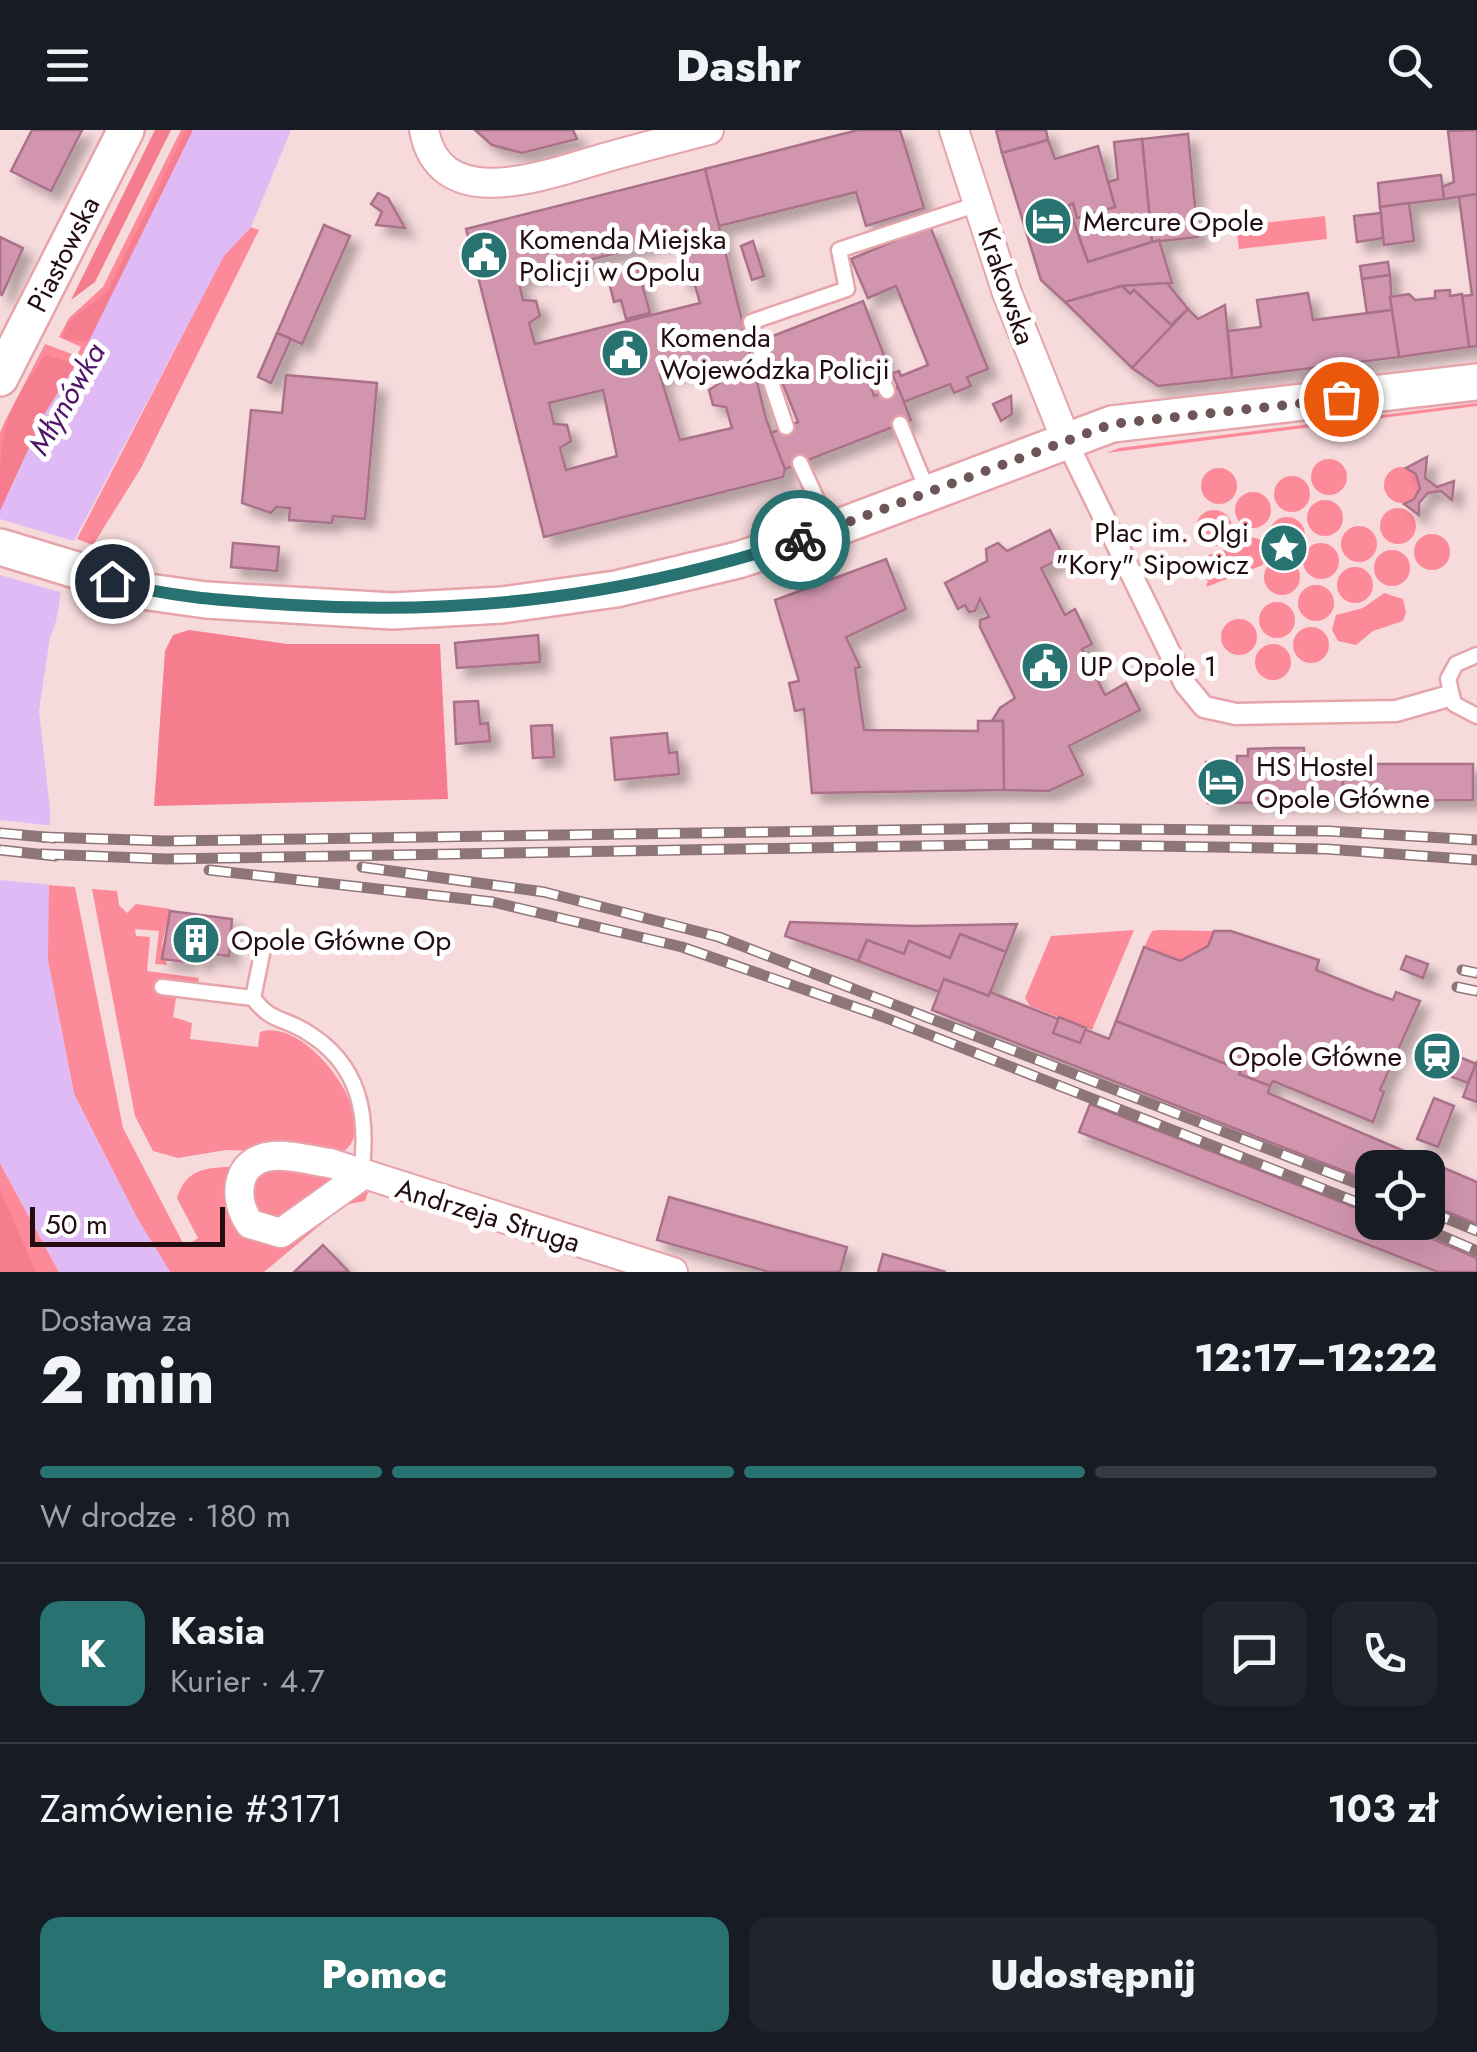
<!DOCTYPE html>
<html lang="pl">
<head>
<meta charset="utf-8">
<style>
  :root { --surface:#171b24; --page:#20242c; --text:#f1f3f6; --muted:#9ea1a6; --line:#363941; --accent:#287271 }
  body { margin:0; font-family:Jost,sans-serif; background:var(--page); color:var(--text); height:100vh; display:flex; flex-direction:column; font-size:38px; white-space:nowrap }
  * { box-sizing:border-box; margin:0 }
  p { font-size:32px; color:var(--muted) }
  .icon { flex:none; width:55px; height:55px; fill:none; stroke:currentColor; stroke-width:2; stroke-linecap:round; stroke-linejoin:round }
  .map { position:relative; height:1142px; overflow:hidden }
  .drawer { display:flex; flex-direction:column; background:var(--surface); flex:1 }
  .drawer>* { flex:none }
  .controls { position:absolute; left:1355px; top:1020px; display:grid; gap:20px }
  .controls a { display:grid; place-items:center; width:90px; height:90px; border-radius:20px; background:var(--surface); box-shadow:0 10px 40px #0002; font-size:50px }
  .scale { position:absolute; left:30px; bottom:25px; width:195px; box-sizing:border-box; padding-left:10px; border:5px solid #240d10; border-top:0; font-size:28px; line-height:35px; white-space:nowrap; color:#240d10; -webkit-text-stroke:8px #fff; paint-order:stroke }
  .pin { position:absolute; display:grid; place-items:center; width:85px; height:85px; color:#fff; margin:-42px; border:5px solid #fff; border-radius:50%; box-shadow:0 2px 10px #0007 }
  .courier { position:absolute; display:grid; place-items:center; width:100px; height:100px; margin:-50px; border:8px solid #287271; border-radius:50%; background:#fff; color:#222; box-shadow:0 2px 12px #0007 }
  .head em { font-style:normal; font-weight:800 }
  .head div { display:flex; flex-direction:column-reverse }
  .head { display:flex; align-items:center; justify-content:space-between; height:170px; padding:0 40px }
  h1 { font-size:65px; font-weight:800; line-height:75px }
  .bar { display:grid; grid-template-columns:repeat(4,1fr); gap:15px 10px; align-content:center; height:120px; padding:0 40px }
  .bar i { height:12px; border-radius:8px; background:var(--line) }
  .bar .active { background:var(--accent) }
  .bar p { grid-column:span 4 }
  .line { display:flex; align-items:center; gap:25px; padding:0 40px; border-top:2px solid var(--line) }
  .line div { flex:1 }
  .round { display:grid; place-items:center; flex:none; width:105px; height:105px; border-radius:20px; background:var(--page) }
  .cta { display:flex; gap:20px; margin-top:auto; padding:20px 40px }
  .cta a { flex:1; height:115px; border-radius:20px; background:var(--accent); color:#fff; font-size:40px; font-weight:800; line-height:115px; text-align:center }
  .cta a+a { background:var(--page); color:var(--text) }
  header { display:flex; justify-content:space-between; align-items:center; height:130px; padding:0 40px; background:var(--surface); font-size:45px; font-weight:800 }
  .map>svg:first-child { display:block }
</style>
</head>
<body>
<header><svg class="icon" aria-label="menu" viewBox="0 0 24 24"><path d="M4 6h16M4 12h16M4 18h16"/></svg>Dashr<svg class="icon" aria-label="search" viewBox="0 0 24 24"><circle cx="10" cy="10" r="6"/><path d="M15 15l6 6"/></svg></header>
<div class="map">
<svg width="1477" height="1142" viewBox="0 0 1477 1142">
  <defs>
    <filter id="shadow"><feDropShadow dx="9" dy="9" stdDeviation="5" flood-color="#0004"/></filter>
  </defs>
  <rect width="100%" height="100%" fill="#f6dadc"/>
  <g fill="#fc8a98">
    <polygon points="181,0 193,0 82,225 45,283 0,381 0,303 4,293 45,214 77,226 81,217 59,207 69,188 103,157"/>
    <polygon points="1325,86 1327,109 1239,119 1236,96"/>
    <polygon points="251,97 259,100 141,338 93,415 77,409 224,125"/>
    <polygon points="1477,273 1477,276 1106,323 1119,318"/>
    <circle cx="1329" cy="347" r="18"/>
    <circle cx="1402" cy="355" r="18"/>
    <circle cx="1219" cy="356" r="18"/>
    <circle cx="1292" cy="364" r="18"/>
    <circle cx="1253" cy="380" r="18"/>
    <circle cx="1325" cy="388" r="18"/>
    <circle cx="1398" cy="396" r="18"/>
    <circle cx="1214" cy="398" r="18"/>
    <circle cx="1287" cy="405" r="18"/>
    <circle cx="1359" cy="414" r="18"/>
    <circle cx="1432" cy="422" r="18"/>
    <polygon points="1246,406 1259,409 1265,415 1263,435 1206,457 1208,451 1193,433 1195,429 1225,420"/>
    <circle cx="1321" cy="431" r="18"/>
    <circle cx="1392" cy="438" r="18"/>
    <circle cx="1282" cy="447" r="18"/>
    <circle cx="1355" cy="455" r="18"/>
    <circle cx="1316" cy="473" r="18"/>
    <polygon points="1384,463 1403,469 1406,482 1403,491 1373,501 1356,515 1338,511 1332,500 1336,485 1363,478"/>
    <circle cx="1277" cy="490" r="18"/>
    <circle cx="1239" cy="507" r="18"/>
    <circle cx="1311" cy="515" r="18"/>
    <circle cx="1273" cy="532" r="18"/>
    <path d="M48 755 75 757 123 998 185 1117 198 1108 177 1068C186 1038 208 1037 236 1037L252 1106 363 1061 368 1062 365 1071 344 1075 264 1142H170L137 1088 74 964 48 831Z"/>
    <path d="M92 759 117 761 119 775 127 783 136 774 170 779 162 814 167 835 155 834 159 801 135 799 136 806 150 807 147 841 199 848 198 853 160 848 158 865 176 868 173 887 192 893 190 909 258 917 260 902C308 885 388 997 341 1023L226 1020 178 1028 153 1021 135 986Z"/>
    <polygon points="1134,800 1092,900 1030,876 1025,868 1051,806"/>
    <polygon points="1152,801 1159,800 1214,801 1208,816 1180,831 1144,817"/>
    <polygon points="0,1033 59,1142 0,1142"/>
    <polygon points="268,1035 334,1048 334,1052 291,1089 257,1088 250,1046"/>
  </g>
  <g fill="#f57d8d">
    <polygon points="155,0 171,0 95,152 71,170"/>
    <polygon points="186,0 193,0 184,23 89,212 62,208 68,192 107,162"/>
    <path d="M46 225 76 234 45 283 0 381C0 306 0 286 46 225Z"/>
    <polygon points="189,500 287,514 440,514 448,669 154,676 165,521 173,505"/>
    <polygon points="0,1060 33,1135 37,1142 0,1142"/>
  </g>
  <path fill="#dfbaf4" d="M193 0H291L251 97 224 126 68 422C61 443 60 494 50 506L39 581 50 680 48 831 74 964 137 1088 170 1142H59L0 1033V381L45 283 82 225Z"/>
  <g fill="#f6dadc">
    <polygon points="0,389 80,413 72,424 63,463 0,445"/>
    <polygon points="0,690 55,696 53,755 0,750"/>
  </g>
  <g fill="#d196ae" stroke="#aa7289" stroke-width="2.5" fill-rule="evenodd" filter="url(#shadow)">
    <polygon points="32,0 82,0 51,61 11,41"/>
    <polygon points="475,0 573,0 577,9 522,23 492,15"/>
    <polygon points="858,0 900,0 924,78 866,96 856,62 719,96 705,39"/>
    <polygon points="996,0 1046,0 1048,10 1002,23"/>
    <polygon points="1477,0 1477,64 1444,69 1442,57 1454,52 1448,1"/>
    <polygon points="1188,4 1198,107 1152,112 1142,9"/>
    <polygon points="1142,9 1152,112 1088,132 1068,76 1073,73 1077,88 1115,77 1108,52 1118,49 1114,12"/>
    <polygon points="1048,10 1055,29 1098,16 1115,77 1077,88 1073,73 1068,76 1088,132 1159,110 1172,153 1122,156 1065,172 1041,150 1002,23"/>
    <path d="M705 39 766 289 785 339 783 347 544 407 466 99ZM683 106 688 128 677 135 682 151 694 152 700 173 535 214 529 193 540 186 536 171 523 170 518 148ZM714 232 720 253 709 260 713 275 726 277 732 298 680 310 660 245ZM603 260 617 326 566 340 560 318 571 311 567 295 554 294 549 273Z"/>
    <polygon points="1441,45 1444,69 1380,77 1378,53"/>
    <polygon points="378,63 388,68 405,98 376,95 382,82 371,74"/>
    <polygon points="1477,64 1477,216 1469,217 1462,166 1472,165 1459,67"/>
    <polygon points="1409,73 1414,111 1384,115 1380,77"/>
    <polygon points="1381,83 1383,108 1357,112 1354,86"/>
    <polygon points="324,95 350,106 302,214 277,203"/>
    <polygon points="930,96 988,239 967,247 971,256 954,263 950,254 904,272 892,243 899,241 901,246 928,235 896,156 868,168 851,129"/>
    <polygon points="0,107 23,118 2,165 0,164"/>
    <polygon points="753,111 764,146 752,150 741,116"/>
    <polygon points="1388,132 1390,145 1362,149 1360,136"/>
    <polygon points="637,136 650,183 626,189 621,170 614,172 607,144"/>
    <polygon points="1390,145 1392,180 1367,184 1362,149"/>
    <polygon points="1167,153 1188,179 1171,195 1134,160 1130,164 1122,156"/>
    <polygon points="1122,156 1130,164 1134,160 1172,196 1132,238 1065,172"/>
    <polygon points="1450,160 1450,166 1462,164 1469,217 1399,227 1390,167 1409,164 1415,170 1435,168 1435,161"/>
    <polygon points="1308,163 1313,190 1392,180 1399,227 1232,248 1228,201 1261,197 1257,170"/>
    <polygon points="863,171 887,233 865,242 874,266 898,257 911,290 785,339 771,303 798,292 765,209"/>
    <polygon points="1225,175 1232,248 1158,256 1132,238 1188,179 1198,189"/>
    <polygon points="277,203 291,209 271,253 258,247"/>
    <polygon points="286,245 377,253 365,389 333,386 332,393 289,390 290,378 276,377 271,383 242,373 251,280 282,283"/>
    <polygon points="1011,266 1012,284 1001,291 993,274"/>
    <polygon points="1427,327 1425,348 1437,357 1454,351 1452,370 1441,361 1428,363 1419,373 1419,385 1404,374 1414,369 1420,358 1416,344 1406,338"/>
    <polygon points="1050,400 1064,427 1041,438 1065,485 1075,479 1092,514 1082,519 1105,565 1126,553 1140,580 1069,616 1083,645 1049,661 1004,660 1003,591 992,591 1000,578 1015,568 980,497 980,490 989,487 980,469 975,481 969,482 965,475 958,479 945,453 987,431 986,419 998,413 1007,421"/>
    <polygon points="233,413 279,417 277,441 231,437"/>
    <polygon points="886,429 906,479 846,507 860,537 855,538 864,600 978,601 978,591 1003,591 1004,660 812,663 804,579 795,581 789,553 799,551 775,470"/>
    <polygon points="538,505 540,532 457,538 455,513"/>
    <polygon points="478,571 480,594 488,593 490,611 456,614 454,572"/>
    <polygon points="552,595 554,627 533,628 531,596"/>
    <polygon points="667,603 669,623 677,622 679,644 615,650 611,608"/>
    <polygon points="1277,618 1304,618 1304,631 1342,631 1343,672 1208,673 1206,632 1237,633 1237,626 1248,626 1248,619"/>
    <polygon points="1343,634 1473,634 1473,670 1343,671"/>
    <polygon points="170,781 232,789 229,826 207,823 203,832 197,831 193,821 186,832 162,829"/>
    <polygon points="790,792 914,796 1017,794 1006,822 960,804 950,828 909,811 904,824 867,810 858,831 785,806"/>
    <polygon points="1214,801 1231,801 1319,830 1316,840 1376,864 1393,870 1396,862 1420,871 1380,960 1384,962 1373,992 1273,951 1270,956 1239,944 1241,940 1116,891 1144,817 1180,831 1208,816"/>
    <polygon points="960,804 1006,822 989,866 944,849 939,862 858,831 867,810 904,824 909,811 950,828"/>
    <polygon points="1406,826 1428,834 1423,848 1401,839"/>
    <polygon points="944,849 989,866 990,862 1109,909 1116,891 1241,940 1239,944 1270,956 1268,963 1477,1052 1477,1094 1428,1074 1428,1038 1372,1038 1372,1052 932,880"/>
    <polygon points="1059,887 1086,898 1080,913 1053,903"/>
    <polygon points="1452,924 1476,934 1468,953 1444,944 1445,928 1450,930"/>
    <polygon points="1477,931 1477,972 1463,967"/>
    <polygon points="1434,968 1454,976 1438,1017 1417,1009"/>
    <polygon points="1090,974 1372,1084 1372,1092 1393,1092 1477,1128 1477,1142 1438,1142 1079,1002"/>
    <polygon points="669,1067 847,1117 840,1142 769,1142 657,1110"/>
    <polygon points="323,1115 349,1142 294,1142"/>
    <polygon points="883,1124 946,1142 878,1142"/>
  </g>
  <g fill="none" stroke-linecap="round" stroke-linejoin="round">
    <g stroke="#e5a5aa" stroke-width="19">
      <g id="service">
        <polyline points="881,247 887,261"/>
        <polyline points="900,294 928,362"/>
        <polyline points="786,297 751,192 847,159 839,120 978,74"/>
        <polyline points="800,333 831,400"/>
        <polyline points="1477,525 1456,534 1448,549 1454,574 1477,586"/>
        <path d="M162 857 253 868C271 892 282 887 305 901 361 934 369 986 361 1045"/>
        <polyline points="253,868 264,814"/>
      </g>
    </g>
    <g stroke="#e5a5aa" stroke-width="25">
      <polyline id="pedestrian" points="1066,310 1185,554 1204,577 1236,584 1396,581 1449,566"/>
    </g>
    <g stroke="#e5a5aa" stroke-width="32">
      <g id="minor">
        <path d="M424 0C440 87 548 44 604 28 639 18 674 9 709 0"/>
        <polyline points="954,0 1007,163 1066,310"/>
        <path d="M361 1046 281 1103 250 1094C232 1069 235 1029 273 1026 291 1024 312 1031 330 1033L673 1142"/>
      </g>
    </g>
    <g stroke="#e5a5aa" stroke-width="40">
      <g id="tertiary">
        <polyline points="0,248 126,0"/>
        <polyline points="0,417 149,462 206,470 392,481 502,475 616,459 738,430 831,400 1112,294 1477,252"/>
      </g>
    </g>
    <use href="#service" stroke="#fff" stroke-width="14"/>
    <use href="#pedestrian" stroke="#fff" stroke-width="20"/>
    <use href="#minor" stroke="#fff" stroke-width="28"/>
    <use href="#tertiary" stroke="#fff" stroke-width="35"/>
    <g stroke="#8e7577" stroke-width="11">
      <g id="rail">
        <polyline points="0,703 54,708"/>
        <polyline points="42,707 166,711 1025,698 1329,701 1477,710"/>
        <polyline points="0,720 55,726"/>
        <polyline points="42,724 166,729 1028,714 1327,719 1477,730"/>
        <polyline points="362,737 544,762 719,807 1372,1059"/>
        <polyline points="209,740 493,772 682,817 881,886 1372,1078"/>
        <polyline points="1462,840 1477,843"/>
        <polyline points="1457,857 1477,861"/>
        <polyline points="1428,1081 1477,1101"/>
        <polyline points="1410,1092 1477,1121"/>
      </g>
    </g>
    <use href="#rail" stroke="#fff" stroke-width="8" stroke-dasharray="22" stroke-linecap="butt"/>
  </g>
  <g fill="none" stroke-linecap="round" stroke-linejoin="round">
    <polyline stroke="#6e5557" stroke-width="10" stroke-dasharray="0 18" points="800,410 1112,294 1341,269"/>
    <path stroke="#287271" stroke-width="12" d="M112 451C171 468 231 471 292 475 470 486 631 465 800 410"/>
  </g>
  <defs>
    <g id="hotel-disc" transform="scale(2.5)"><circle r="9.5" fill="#287271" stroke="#fff"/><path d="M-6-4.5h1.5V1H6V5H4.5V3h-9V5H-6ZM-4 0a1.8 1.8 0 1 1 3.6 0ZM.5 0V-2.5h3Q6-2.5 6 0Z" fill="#fff"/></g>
    <g id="civic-disc" transform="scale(2.5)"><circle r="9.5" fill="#287271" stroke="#fff"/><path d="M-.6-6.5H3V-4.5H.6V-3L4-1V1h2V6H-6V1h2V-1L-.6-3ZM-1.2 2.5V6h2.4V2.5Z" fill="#fff"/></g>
    <g id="sight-disc" transform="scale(2.5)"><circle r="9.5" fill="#287271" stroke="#fff"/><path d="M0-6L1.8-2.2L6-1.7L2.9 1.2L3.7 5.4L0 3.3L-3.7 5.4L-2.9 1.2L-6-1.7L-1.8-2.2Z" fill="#fff"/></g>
    <g id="building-disc" transform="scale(2.5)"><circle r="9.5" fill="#287271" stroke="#fff"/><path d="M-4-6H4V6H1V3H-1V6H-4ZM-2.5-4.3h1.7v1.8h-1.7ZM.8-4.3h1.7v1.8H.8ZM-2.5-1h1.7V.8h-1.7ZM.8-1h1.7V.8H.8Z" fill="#fff"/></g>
    <g id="station-disc" transform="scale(2.5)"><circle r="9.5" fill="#287271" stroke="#fff"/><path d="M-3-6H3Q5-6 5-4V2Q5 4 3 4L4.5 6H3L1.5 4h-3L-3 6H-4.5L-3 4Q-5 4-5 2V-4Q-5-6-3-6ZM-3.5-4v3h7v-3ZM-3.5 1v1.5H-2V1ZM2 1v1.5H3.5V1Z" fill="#fff"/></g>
  </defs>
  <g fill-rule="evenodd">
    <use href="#hotel-disc" x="1048" y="91"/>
    <use href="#civic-disc" x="484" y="125"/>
    <use href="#civic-disc" x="625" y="223"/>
    <use href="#sight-disc" x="1284" y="418"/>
    <use href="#civic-disc" x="1045" y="536"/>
    <use href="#hotel-disc" x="1221" y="652"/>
    <use href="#building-disc" x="196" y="810"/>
    <use href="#station-disc" x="1437" y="926"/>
  </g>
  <g text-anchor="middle" stroke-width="10" stroke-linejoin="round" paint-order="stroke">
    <g font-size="28" fill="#240d10" stroke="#fff" text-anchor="start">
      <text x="1083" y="101">Mercure Opole</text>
      <text x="519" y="119">Komenda Miejska<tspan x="519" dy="32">Policji w Opolu</tspan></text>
      <text x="660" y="217">Komenda<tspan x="660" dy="32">Wojewódzka Policji</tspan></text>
      <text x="1249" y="412" text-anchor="end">Plac im. Olgi<tspan x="1249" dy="32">"Kory" Sipowicz</tspan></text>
      <text x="1080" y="546">UP Opole 1</text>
      <text x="1256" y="646">HS Hostel<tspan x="1256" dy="32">Opole Główne</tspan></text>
      <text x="231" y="820">Opole Główne Op</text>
      <text x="1402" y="936" text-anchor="end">Opole Główne</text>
    </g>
    <g font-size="28" fill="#240d10" stroke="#fff">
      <text transform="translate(63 124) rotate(-63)" y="10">Piastowska</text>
      <text transform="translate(1007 156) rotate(71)" y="10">Krakowska</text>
      <text transform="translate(488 1085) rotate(17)" y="10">Andrzeja Struga</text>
    </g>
    <g font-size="30" font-style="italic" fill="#501469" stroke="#fff">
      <text transform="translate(67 269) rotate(-60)" y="10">Młynówka</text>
    </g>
  </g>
</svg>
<div class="controls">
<a><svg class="icon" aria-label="locate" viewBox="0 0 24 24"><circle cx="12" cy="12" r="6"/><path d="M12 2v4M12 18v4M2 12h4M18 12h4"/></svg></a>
</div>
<div class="scale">50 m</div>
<div class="pin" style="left:1341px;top:269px;background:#ea580c"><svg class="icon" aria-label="bag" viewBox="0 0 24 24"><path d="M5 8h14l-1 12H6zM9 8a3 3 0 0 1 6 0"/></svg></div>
<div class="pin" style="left:112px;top:451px;background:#1f2937"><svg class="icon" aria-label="home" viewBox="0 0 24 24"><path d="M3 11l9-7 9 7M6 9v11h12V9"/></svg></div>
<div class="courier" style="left:800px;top:410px"><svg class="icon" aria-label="bike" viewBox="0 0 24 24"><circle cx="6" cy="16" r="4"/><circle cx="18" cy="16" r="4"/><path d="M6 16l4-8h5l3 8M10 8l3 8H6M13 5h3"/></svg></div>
</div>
<section class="drawer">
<div class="head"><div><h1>2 min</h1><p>Dostawa za</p></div><em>12:17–12:22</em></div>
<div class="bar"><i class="active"></i><i class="active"></i><i class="active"></i><i></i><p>W drodze · 180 m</p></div>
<div class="line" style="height:180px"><b class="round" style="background:var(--accent);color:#fff">K</b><div><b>Kasia</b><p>Kurier · 4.7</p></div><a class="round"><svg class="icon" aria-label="chat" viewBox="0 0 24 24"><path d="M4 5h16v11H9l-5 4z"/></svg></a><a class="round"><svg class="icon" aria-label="phone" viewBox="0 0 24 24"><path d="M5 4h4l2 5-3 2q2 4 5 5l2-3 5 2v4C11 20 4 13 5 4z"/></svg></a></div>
<div class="line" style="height:130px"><div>Zamówienie #3171</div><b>103 zł</b></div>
<div class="cta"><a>Pomoc</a><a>Udostępnij</a></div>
</section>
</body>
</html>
